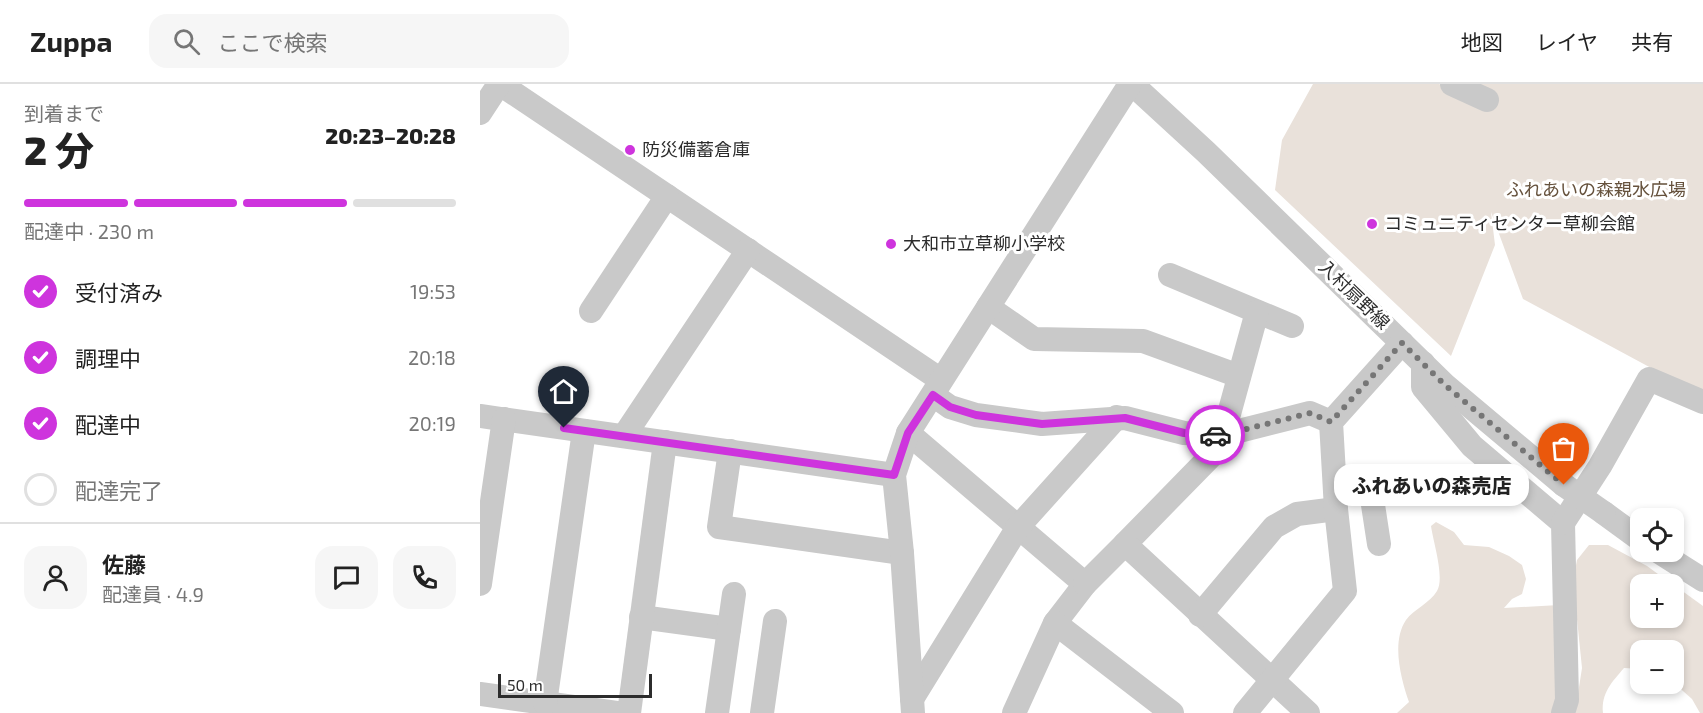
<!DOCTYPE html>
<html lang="ja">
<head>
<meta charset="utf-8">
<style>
  :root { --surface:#fff; --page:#f6f6f6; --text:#222; --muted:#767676; --line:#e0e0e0; --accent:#ce34dd }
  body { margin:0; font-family:"Exo 2","Noto Sans JP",sans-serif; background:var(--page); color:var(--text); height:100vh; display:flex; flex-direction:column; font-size:22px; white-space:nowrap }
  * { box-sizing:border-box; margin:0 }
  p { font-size:20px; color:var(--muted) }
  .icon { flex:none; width:33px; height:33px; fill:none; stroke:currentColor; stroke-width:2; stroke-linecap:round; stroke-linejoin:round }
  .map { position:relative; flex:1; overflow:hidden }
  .panel { display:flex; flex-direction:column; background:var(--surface); width:480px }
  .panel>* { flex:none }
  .tools { position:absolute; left:1150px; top:424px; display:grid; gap:12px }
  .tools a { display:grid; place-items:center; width:54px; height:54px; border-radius:12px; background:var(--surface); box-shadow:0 3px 9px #0003; font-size:30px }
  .scale { position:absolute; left:18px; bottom:15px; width:154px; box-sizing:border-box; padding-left:6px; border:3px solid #2c2c2c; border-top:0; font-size:16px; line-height:21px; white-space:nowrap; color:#2c2c2c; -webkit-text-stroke:4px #fff; paint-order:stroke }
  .pin { position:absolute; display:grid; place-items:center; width:51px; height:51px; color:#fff; margin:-62px -26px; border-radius:50% 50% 50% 0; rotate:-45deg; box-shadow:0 0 6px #0007 }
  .pin .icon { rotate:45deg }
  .courier { position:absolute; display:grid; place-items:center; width:60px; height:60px; margin:-30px; border:4px solid #ce34dd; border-radius:50%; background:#fff; color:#222; box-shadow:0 2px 8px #0007 }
  .bubble { position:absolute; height:42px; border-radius:18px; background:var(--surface); box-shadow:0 3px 9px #0003; font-size:20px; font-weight:800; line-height:42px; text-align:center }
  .summary em { font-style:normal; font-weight:800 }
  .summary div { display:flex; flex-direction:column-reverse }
  .summary { display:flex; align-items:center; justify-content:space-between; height:102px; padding:0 24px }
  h1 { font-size:39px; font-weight:800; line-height:45px }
  .bar { display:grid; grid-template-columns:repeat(4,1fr); gap:9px 6px; align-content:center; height:72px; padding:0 24px }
  .bar i { height:8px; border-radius:4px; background:var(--line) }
  .bar .active { background:var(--accent) }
  .bar p { grid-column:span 4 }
  .line { display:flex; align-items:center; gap:15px; padding:0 24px; border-top:2px solid var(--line) }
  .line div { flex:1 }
  .round { display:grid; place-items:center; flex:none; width:63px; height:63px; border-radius:18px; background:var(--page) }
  ol { padding:0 24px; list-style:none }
  li { display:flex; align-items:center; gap:18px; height:66px }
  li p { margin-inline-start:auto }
  li .icon { padding:6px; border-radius:50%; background:var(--accent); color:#fff; stroke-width:4 }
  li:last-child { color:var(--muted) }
  li i { width:33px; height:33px; border:3px solid var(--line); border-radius:50% }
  header { display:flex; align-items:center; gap:36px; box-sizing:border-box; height:84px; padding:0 30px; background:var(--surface); border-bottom:2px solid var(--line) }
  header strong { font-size:28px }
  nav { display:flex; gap:33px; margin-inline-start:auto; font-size:21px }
  .search { width:420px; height:54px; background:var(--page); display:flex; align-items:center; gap:15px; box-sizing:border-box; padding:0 21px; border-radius:18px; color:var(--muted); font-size:22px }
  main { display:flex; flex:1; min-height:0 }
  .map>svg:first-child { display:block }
</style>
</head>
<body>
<header>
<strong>Zuppa</strong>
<div class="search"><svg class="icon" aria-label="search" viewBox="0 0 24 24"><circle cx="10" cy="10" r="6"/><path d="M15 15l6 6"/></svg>ここで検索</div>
<nav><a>地図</a><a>レイヤ</a><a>共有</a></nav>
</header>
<main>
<section class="panel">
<div class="summary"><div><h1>2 分</h1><p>到着まで</p></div><em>20:23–20:28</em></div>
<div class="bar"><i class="active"></i><i class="active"></i><i class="active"></i><i></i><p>配達中 · 230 m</p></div>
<ol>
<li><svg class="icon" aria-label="check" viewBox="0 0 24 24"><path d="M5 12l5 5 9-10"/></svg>受付済み<p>19:53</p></li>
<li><svg class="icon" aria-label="check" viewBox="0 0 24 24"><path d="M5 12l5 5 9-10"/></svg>調理中<p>20:18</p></li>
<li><svg class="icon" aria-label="check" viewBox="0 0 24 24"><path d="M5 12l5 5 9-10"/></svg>配達中<p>20:19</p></li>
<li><i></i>配達完了</li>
</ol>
<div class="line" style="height:108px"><a class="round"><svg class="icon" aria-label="person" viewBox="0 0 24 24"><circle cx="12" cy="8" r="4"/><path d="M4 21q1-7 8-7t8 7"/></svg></a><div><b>佐藤</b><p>配達員 · 4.9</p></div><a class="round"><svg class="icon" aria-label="chat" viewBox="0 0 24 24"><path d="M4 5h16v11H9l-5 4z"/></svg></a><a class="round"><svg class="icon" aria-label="phone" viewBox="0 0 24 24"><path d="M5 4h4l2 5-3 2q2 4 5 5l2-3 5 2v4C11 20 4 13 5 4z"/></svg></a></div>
</section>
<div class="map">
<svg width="1223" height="629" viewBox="0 0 1223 629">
  <rect width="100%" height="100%" fill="#fff"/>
  <g fill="#e9e1da">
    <polygon points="833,0 959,0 990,16 995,0 1223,0 1223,307 1186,292 1043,215 1011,128 1015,161 971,272 795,106 802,56"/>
    <path d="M956 438 974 448 984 461 1009 463 1029 472 1042 481 1046 495 1042 510 1032 515 1024 524 1079 521 1080 612 1073 629H917L929 618C921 595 911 558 926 536 934 525 950 519 957 507 965 494 953 457 951 442Z"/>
    <path d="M1109 461H1128L1167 482 1193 501H1161V534H1194V501L1223 522V629H1220L1212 615 1194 599V567H1161V585L1144 584C1132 598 1121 609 1123 629H1095L1102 584 1093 496 1097 476Z"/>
  </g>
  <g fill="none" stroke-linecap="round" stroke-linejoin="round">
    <g stroke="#c9c9c9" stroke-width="24">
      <polyline points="20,0 461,296"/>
      <polyline points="652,0 726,68 966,302 1084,401"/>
      <polyline points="972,0 1007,16"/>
      <polyline points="0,29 19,0"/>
      <polyline points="690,191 812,242"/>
      <polyline points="508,223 554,255 663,257 759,292"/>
      <polyline points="111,227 187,112"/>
      <polyline points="943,279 943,303 992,362 1083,439 1087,616 1083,629"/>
      <polyline points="453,311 470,323 496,331 562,340 645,334 704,349 743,351 830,329 851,338"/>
      <polyline points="0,332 414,391"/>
      <polyline points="428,349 605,500 575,539 534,629"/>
      <polyline points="144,352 268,166"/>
      <polyline points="250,367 239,443 422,469"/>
      <polyline points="855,406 891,408 899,460"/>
      <polyline points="1124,429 1161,456"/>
      <polyline points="1083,439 1120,382 1169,295 1223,318"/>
      <polyline points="645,460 732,371 741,359 777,228"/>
      <polyline points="1179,468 1223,496"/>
      <polyline points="0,500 24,335"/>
      <polyline points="605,500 645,460 828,629"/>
      <polyline points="720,531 794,443 817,430 856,425"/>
      <polyline points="161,533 249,545"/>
      <polyline points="575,539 692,629"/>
      <polyline points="0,610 137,629"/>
      <polyline points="432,615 538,443 637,333"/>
      <polyline points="65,619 104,347"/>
      <polyline points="149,629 185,358"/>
      <polyline points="237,629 254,510"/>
      <polyline points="282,629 295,537"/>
      <polyline points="433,629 422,469 414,391 428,349 650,0"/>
      <polyline points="765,629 865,507 856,425 851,338 922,259"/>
    </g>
    <polyline stroke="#c9c9c9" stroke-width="24" points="1084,401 1124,429"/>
  </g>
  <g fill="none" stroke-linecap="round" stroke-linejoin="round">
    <polyline stroke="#767676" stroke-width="6" stroke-dasharray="0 10.8" points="735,351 743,351 830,329 851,338 922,259 966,302 1084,401"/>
    <polyline stroke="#ce34dd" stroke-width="8" points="84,344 414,391 428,349 453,311 470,323 496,331 562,340 645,334 704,349 735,351"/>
  </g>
  <g fill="#ce34dd" stroke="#fff" stroke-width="2">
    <circle cx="150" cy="66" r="6"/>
    <circle cx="892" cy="140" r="6"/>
    <circle cx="411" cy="160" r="6"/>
  </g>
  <g text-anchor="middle" stroke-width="6" stroke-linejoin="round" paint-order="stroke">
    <g font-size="18" fill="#2c2c2c" stroke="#fff" text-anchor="start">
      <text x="162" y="72">防災備蓄倉庫</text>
      <text x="904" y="146">コミュニティセンター草柳会館</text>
      <text x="423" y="166">大和市立草柳小学校</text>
    </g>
    <g font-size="18" fill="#65513c" stroke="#fff">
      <text x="1116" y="112">ふれあいの森親水広場</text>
    </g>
    <g font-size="18" fill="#2c2c2c" stroke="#fff">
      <text transform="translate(874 211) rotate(44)" y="6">入村扇野線</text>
    </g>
  </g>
</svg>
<div class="tools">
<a><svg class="icon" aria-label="locate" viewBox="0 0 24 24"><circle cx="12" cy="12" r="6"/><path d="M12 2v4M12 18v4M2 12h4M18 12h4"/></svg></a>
<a>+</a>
<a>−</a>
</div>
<div class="scale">50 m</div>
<div class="pin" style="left:1084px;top:401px;background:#ea580c"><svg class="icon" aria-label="bag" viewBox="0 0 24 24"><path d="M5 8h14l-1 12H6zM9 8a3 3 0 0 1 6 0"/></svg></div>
<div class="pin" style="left:84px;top:344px;background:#1f2937"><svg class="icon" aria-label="home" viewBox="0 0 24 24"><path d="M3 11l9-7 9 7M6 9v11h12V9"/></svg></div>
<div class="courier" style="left:735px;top:351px"><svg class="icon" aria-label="car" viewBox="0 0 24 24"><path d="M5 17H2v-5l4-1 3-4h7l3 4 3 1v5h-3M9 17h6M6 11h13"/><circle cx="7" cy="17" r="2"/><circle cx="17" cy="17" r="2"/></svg></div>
<div class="bubble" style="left:854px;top:380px;width:195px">ふれあいの森売店</div>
</div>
</main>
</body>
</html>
